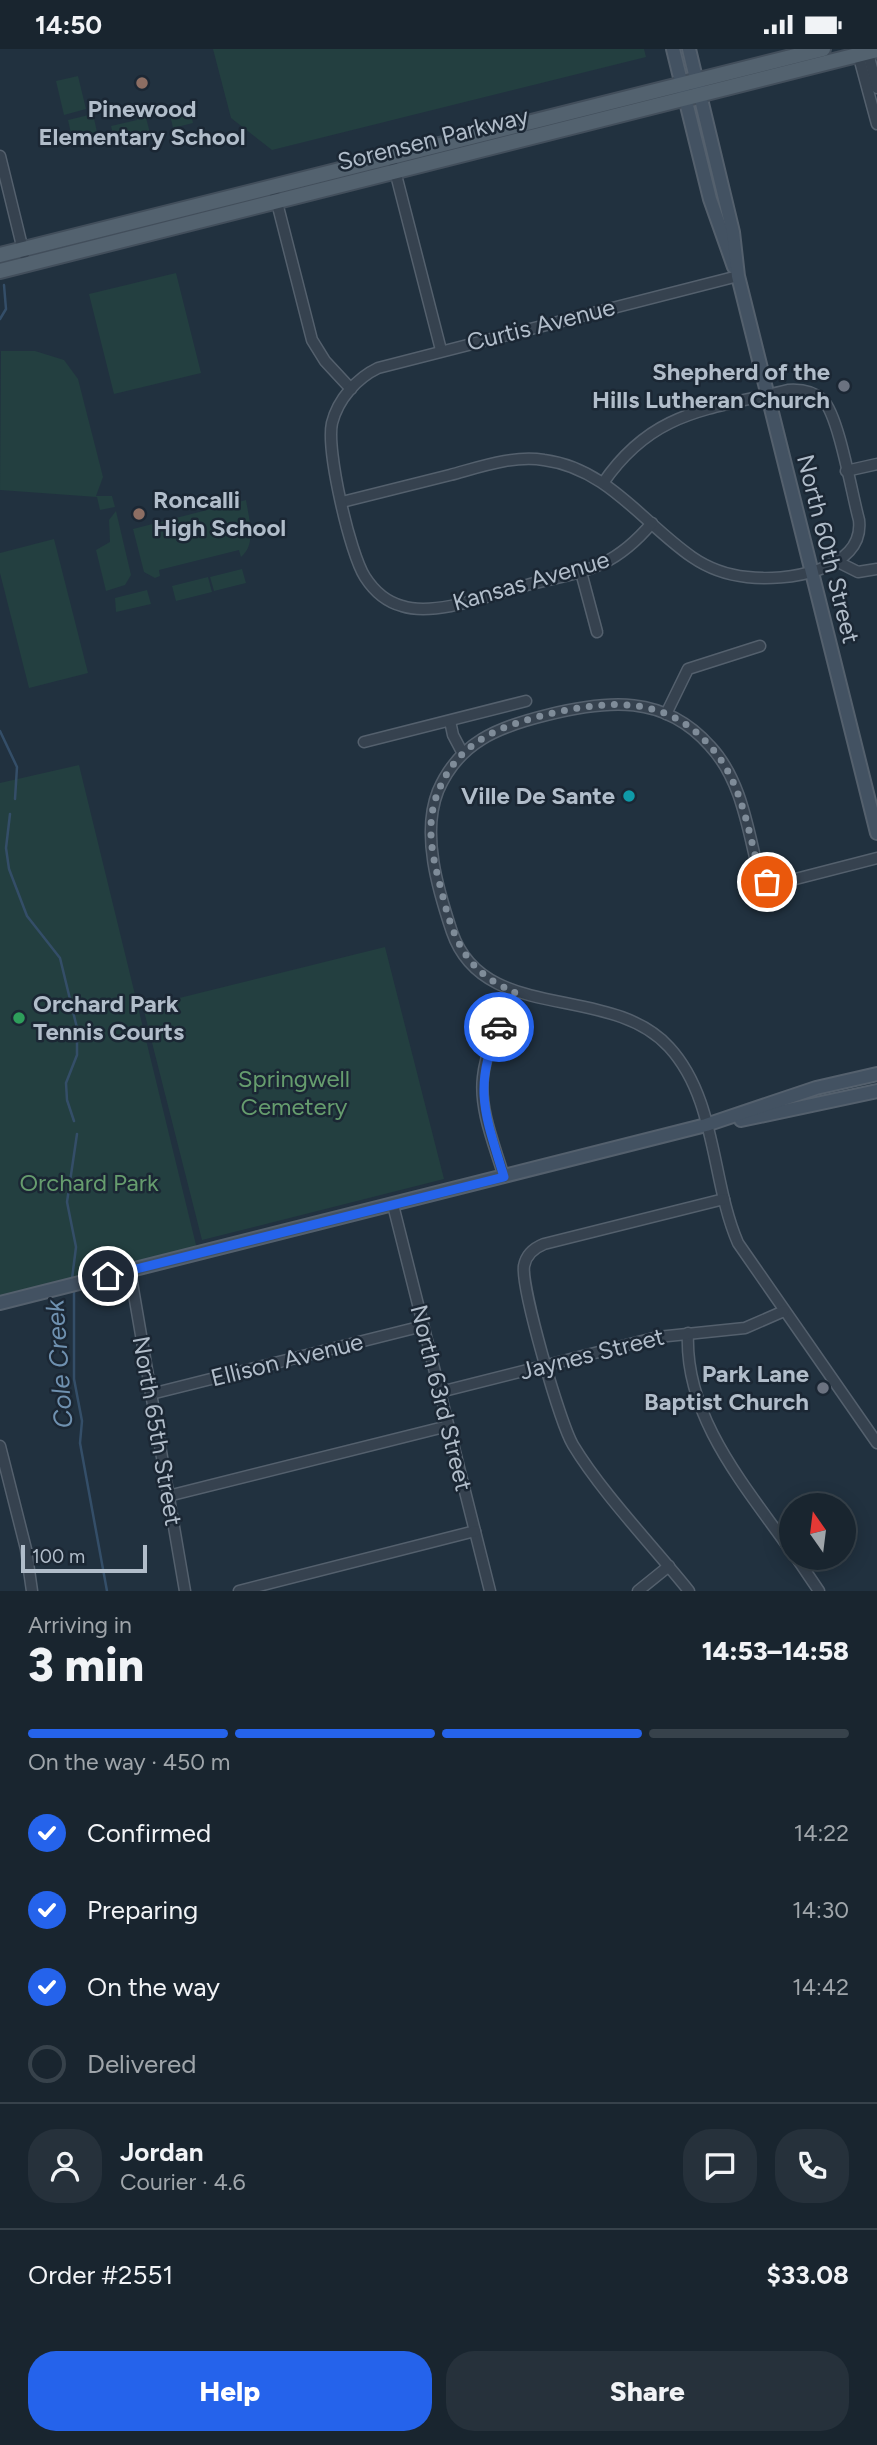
<!DOCTYPE html>
<html lang="en">
<head>
<meta charset="utf-8">
<style>
  :root { --surface:#19252f; --page:#26313b; --text:#f1f3f6; --muted:#9fa5aa; --line:#37424b; --accent:#2563eb }
  body { margin:0; font-family:Figtree,sans-serif; background:var(--page); color:var(--text); height:100vh; display:flex; flex-direction:column; font-size:26px; white-space:nowrap }
  * { box-sizing:border-box; margin:0 }
  p { font-size:23px; color:var(--muted) }
  .icon { flex:none; width:38px; height:38px; fill:none; stroke:currentColor; stroke-width:2; stroke-linecap:round; stroke-linejoin:round }
  .map { position:relative; height:1542px; overflow:hidden }
  .details { display:flex; flex-direction:column; background:var(--surface); flex:1 }
  .details>* { flex:none }
  .needle { width:46px; rotate:346deg }
  .controls { position:absolute; left:779px; top:1444px; display:grid; gap:14px }
  .controls a { display:grid; place-items:center; width:77px; height:77px; border-radius:50%; background:var(--surface); box-shadow:0 4px 18px #0003,0 0 0 2px var(--line); font-size:35px }
  .scale { position:absolute; left:21px; bottom:18px; width:126px; box-sizing:border-box; padding-left:7px; border:4px solid #b1bdca; border-top:0; font-size:19px; line-height:24px; white-space:nowrap; color:#b1bdca; -webkit-text-stroke:5px #1b2734; paint-order:stroke }
  .pin { position:absolute; display:grid; place-items:center; width:60px; height:60px; color:#fff; margin:-30px; border:4px solid #fff; border-radius:50%; box-shadow:0 2px 7px #0007 }
  .courier { position:absolute; display:grid; place-items:center; width:70px; height:70px; margin:-35px; border:5px solid #2563eb; border-radius:50%; background:#fff; color:#222; box-shadow:0 2px 9px #0007 }
  .headline em { font-style:normal; font-weight:800 }
  .headline div { display:flex; flex-direction:column-reverse }
  .headline { display:flex; align-items:center; justify-content:space-between; height:119px; padding:0 28px }
  h1 { font-size:46px; font-weight:800; line-height:52px }
  .bar { display:grid; grid-template-columns:repeat(4,1fr); gap:10px 7px; align-content:center; height:84px; padding:0 28px }
  .bar i { height:9px; border-radius:5px; background:var(--line) }
  .bar .current { background:var(--accent) }
  .bar p { grid-column:span 4 }
  .line { display:flex; align-items:center; gap:18px; padding:0 28px; border-top:2px solid var(--line) }
  .line div { flex:1 }
  .round { display:grid; place-items:center; flex:none; width:74px; height:74px; border-radius:28px; background:var(--page) }
  ol { padding:0 28px; list-style:none }
  li { display:flex; align-items:center; gap:21px; height:77px }
  li p { margin-inline-start:auto }
  li .icon { padding:7px; border-radius:50%; background:var(--accent); color:#fff; stroke-width:4 }
  li:last-child { color:var(--muted) }
  li i { width:38px; height:38px; border:4px solid var(--line); border-radius:50% }
  .action { display:flex; gap:14px; margin-top:auto; padding:14px 28px }
  .action a { flex:1; height:80px; border-radius:28px; background:var(--accent); color:#fff; font-size:28px; font-weight:800; line-height:80px; text-align:center }
  .action a+a { background:var(--page); color:var(--text) }
  .status { display:flex; justify-content:space-between; align-items:center; height:49px; padding:0 35px; background:var(--surface); direction:ltr }
  .status svg { height:19px; fill:currentColor }
  .map>svg:first-child { display:block }
</style>
</head>
<body>
<div class="status"><b>14:50</b><svg viewBox="0 0 49 12"><path d="M0 12V9h3v3zM5 12V6h3v6zM10 12V3h3v9zM15 12V0h3v12zM26 1h20v11H26zM47 4h2v5h-2z"/></svg></div>
<div class="map">
<svg width="877" height="1542" viewBox="0 0 877 1542">
  <rect width="100%" height="100%" fill="#21313f"/>
  <g fill="#233f40">
    <polygon points="213,0 644,0 646,8 272,101 231,69"/>
    <polygon points="78,27 86,60 64,66 56,32"/>
    <polygon points="144,61 150,84 142,86 143,91 116,98 111,77 137,71 136,63"/>
    <polygon points="190,61 193,74 173,79 170,66"/>
    <polygon points="93,65 97,83 72,89 68,71"/>
    <polygon points="176,224 201,324 114,345 89,245"/>
    <polygon points="1,302 35,302 64,311 78,330 103,428 96,447 112,447 115,458 100,461 97,448 0,441"/>
    <path d="M246 451C249 470 257 495 241 508L239 501 159 521 160 527 155 529 144 523 133 480Z"/>
    <polygon points="116,462 131,526 125,536 106,542 96,501 110,493 109,471"/>
    <polygon points="54,490 88,624 29,639 0,524 0,504"/>
    <polygon points="242,520 246,534 214,542 210,528"/>
    <polygon points="208,528 212,543 176,552 172,537"/>
    <polygon points="147,541 151,555 116,563 115,549"/>
    <polygon points="79,716 197,1200 0,1250 0,734"/>
    <polygon points="385,898 444,1130 202,1191 143,958"/>
  </g>
  <g fill="none" stroke-linecap="round" stroke-linejoin="round">
    <g stroke="#344e68" stroke-width="2.5">
      <polyline points="0,270 6,260 4,236"/>
      <polyline points="0,682 17,718 15,750"/>
      <polyline points="10,765 6,799 9,820 27,867 60,909 77,979 77,1006 66,1034 67,1051 74,1072"/>
      <polyline points="72,1230 76,1198 67,1153 77,1085"/>
      <polyline points="74,1240 74,1330 82,1372 80,1394 107,1542"/>
    </g>
    <g stroke="#54606d" stroke-width="13">
      <g id="street">
        <polyline points="867,0 877,39"/>
        <polyline points="857,1 877,75"/>
        <polyline points="0,107 24,205"/>
        <polyline points="394,118 441,301"/>
        <polyline points="273,138 312,291 325,312 351,340"/>
        <polyline points="846,422 877,415"/>
        <path d="M342 453C378 444 414 435 450 426 480 418 513 406 544 411 607 419 643 474 692 508 708 519 727 526 747 528 784 533 865 522 859 471 852 446 839 367 823 351 813 342 801 340 788 341 708 361 653 361 603 434"/>
        <path d="M652 474C612 521 584 522 527 536 493 545 436 568 402 557 387 553 374 542 365 528 350 505 326 401 332 374 338 350 357 329 378 319L738 227"/>
        <polyline points="838,513 858,523 877,520"/>
        <polyline points="581,523 597,583"/>
        <polyline points="666,665 688,620 760,597"/>
        <polyline points="450,672 453,686 462,703"/>
        <polyline points="364,693 526,652"/>
        <path d="M877 809 776 835 767 833 759 825C748 782 742 731 710 697 664 645 607 651 547 666 498 678 459 693 438 742 421 785 438 841 452 883 484 976 610 933 669 998 717 1050 711 1132 738 1194L877 1394"/>
        <path d="M504 1128C495 1097 479 1061 483 1028 486 998 503 970 515 943"/>
        <polyline points="393,1156 490,1542"/>
        <polyline points="130,1222 185,1542"/>
        <path d="M688 1284C684 1368 746 1438 791 1502"/>
        <polyline points="440,1343 658,1288 745,1279 784,1262"/>
        <polyline points="151,1345 423,1277"/>
        <polyline points="0,1397 26,1500 32,1542"/>
        <polyline points="168,1447 448,1377"/>
        <polyline points="796,1508 819,1542"/>
        <polyline points="239,1542 475,1482"/>
        <polyline points="638,1542 669,1517"/>
        <path d="M689 1542C653 1497 602 1444 573 1396 560 1374 521 1239 524 1217 526 1206 534 1199 544 1195L724 1150"/>
      </g>
    </g>
    <g stroke="#54606d" stroke-width="16">
      <g id="secondary">
        <polyline points="673,0 710,150 734,218"/>
        <polyline points="689,0 733,183 738,227 877,784"/>
        <polyline points="741,1071 877,1042"/>
        <polyline points="0,1254 706,1076 816,1039 877,1025"/>
      </g>
    </g>
    <g stroke="#424e5b" stroke-width="18">
      <g id="primary">
        <polyline points="0,206 823,0"/>
        <polyline points="0,222 877,1"/>
      </g>
    </g>
    <use href="#street" stroke="#36424f" stroke-width="10"/>
    <use href="#secondary" stroke="#435262" stroke-width="12"/>
    <use href="#primary" stroke="#53626f" stroke-width="14"/>
  </g>
  <g fill="none" stroke-linecap="round" stroke-linejoin="round">
    <path stroke="#7f8c99" stroke-width="7" stroke-dasharray="0 12.6" d="M499 978 515 943C471 926 455 896 444 852 435 816 423 780 438 743 458 692 500 677 549 665 609 651 666 646 711 698 742 733 748 782 760 825L767 833"/>
    <path stroke="#2563eb" stroke-width="9" d="M108 1227 504 1128C486 1068 472 1039 499 978"/>
  </g>
  <g fill="#8d6e63" stroke="#1b2734" stroke-width="2.5">
    <circle cx="142" cy="34" r="7"/>
    <circle cx="139" cy="465" r="7"/>
  </g>
  <g fill="#6b7280" stroke="#1b2734" stroke-width="2.5">
    <circle cx="844" cy="337" r="7"/>
    <circle cx="823" cy="1339" r="7"/>
  </g>
  <circle fill="#0f9aa8" stroke="#1b2734" stroke-width="2.5" cx="629" cy="747" r="7"/>
  <circle fill="#2e9e5b" stroke="#1b2734" stroke-width="2.5" cx="19" cy="969" r="7"/>
  <g text-anchor="middle" stroke-width="5" stroke-linejoin="round" paint-order="stroke">
    <g font-size="24" font-weight="bold" fill="#b1bdca" stroke="#1b2734" text-anchor="end">
      <text x="142" y="68" text-anchor="middle">Pinewood<tspan x="142" dy="28">Elementary School</tspan></text>
      <text x="830" y="331">Shepherd of the<tspan x="830" dy="28">Hills Lutheran Church</tspan></text>
      <text x="153" y="459" text-anchor="start">Roncalli<tspan x="153" dy="28">High School</tspan></text>
      <text x="615" y="755">Ville De Sante</text>
      <text x="33" y="963" text-anchor="start">Orchard Park<tspan x="33" dy="28">Tennis Courts</tspan></text>
      <text x="809" y="1333">Park Lane<tspan x="809" dy="28">Baptist Church</tspan></text>
    </g>
    <g font-size="24" fill="#b1bdca" stroke="#1b2734">
      <text transform="translate(433 90) rotate(-14)" y="8">Sorensen Parkway</text>
      <text transform="translate(541 276) rotate(-14)" y="8">Curtis Avenue</text>
      <text transform="translate(828 500) rotate(76)" y="8">North 60th Street</text>
      <text transform="translate(531 532) rotate(-16)" y="8">Kansas Avenue</text>
      <text transform="translate(592 1305) rotate(-14)" y="8">Jaynes Street</text>
      <text transform="translate(287 1311) rotate(-14)" y="8">Ellison Avenue</text>
      <text transform="translate(441 1349) rotate(76)" y="8">North 63rd Street</text>
      <text transform="translate(157 1382) rotate(80)" y="8">North 65th Street</text>
    </g>
    <g font-size="24" fill="#669d6e" stroke="#1b2734">
      <text x="294" y="1038">Springwell<tspan x="294" dy="28">Cemetery</tspan></text>
      <text x="89" y="1142">Orchard Park</text>
    </g>
    <g font-size="26" font-style="italic" fill="#6f91b0" stroke="#1b2734">
      <text transform="translate(59 1315) rotate(-94)" y="9">Cole Creek</text>
    </g>
  </g>
</svg>
<div class="controls">
<a><svg class="needle" viewBox="-14 -14 28 28"><path d="M0-13l5 13h-10z" fill="#e53935"/><path d="M0 13l5-13h-10z" fill="#9fa5aa"/></svg></a>
</div>
<div class="scale">100 m</div>
<div class="pin" style="left:767px;top:833px;background:#ea580c"><svg class="icon" aria-label="bag" viewBox="0 0 24 24"><path d="M5 8h14l-1 12H6zM9 8a3 3 0 0 1 6 0"/></svg></div>
<div class="pin" style="left:108px;top:1227px;background:#1f2937"><svg class="icon" aria-label="home" viewBox="0 0 24 24"><path d="M3 11l9-7 9 7M6 9v11h12V9"/></svg></div>
<div class="courier" style="left:499px;top:978px"><svg class="icon" aria-label="car" viewBox="0 0 24 24"><path d="M5 17H2v-5l4-1 3-4h7l3 4 3 1v5h-3M9 17h6M6 11h13"/><circle cx="7" cy="17" r="2"/><circle cx="17" cy="17" r="2"/></svg></div>
</div>
<section class="details">
<div class="headline"><div><h1>3 min</h1><p>Arriving in</p></div><em>14:53–14:58</em></div>
<div class="bar"><i class="current"></i><i class="current"></i><i class="current"></i><i></i><p>On the way · 450 m</p></div>
<ol>
<li><svg class="icon" aria-label="check" viewBox="0 0 24 24"><path d="M5 12l5 5 9-10"/></svg>Confirmed<p>14:22</p></li>
<li><svg class="icon" aria-label="check" viewBox="0 0 24 24"><path d="M5 12l5 5 9-10"/></svg>Preparing<p>14:30</p></li>
<li><svg class="icon" aria-label="check" viewBox="0 0 24 24"><path d="M5 12l5 5 9-10"/></svg>On the way<p>14:42</p></li>
<li><i></i>Delivered</li>
</ol>
<div class="line" style="height:126px"><a class="round"><svg class="icon" aria-label="person" viewBox="0 0 24 24"><circle cx="12" cy="8" r="4"/><path d="M4 21q1-7 8-7t8 7"/></svg></a><div><b>Jordan</b><p>Courier · 4.6</p></div><a class="round"><svg class="icon" aria-label="chat" viewBox="0 0 24 24"><path d="M4 5h16v11H9l-5 4z"/></svg></a><a class="round"><svg class="icon" aria-label="phone" viewBox="0 0 24 24"><path d="M5 4h4l2 5-3 2q2 4 5 5l2-3 5 2v4C11 20 4 13 5 4z"/></svg></a></div>
<div class="line" style="height:91px"><div>Order #2551</div><b>$33.08</b></div>
<div class="action"><a>Help</a><a>Share</a></div>
</section>
</body>
</html>
